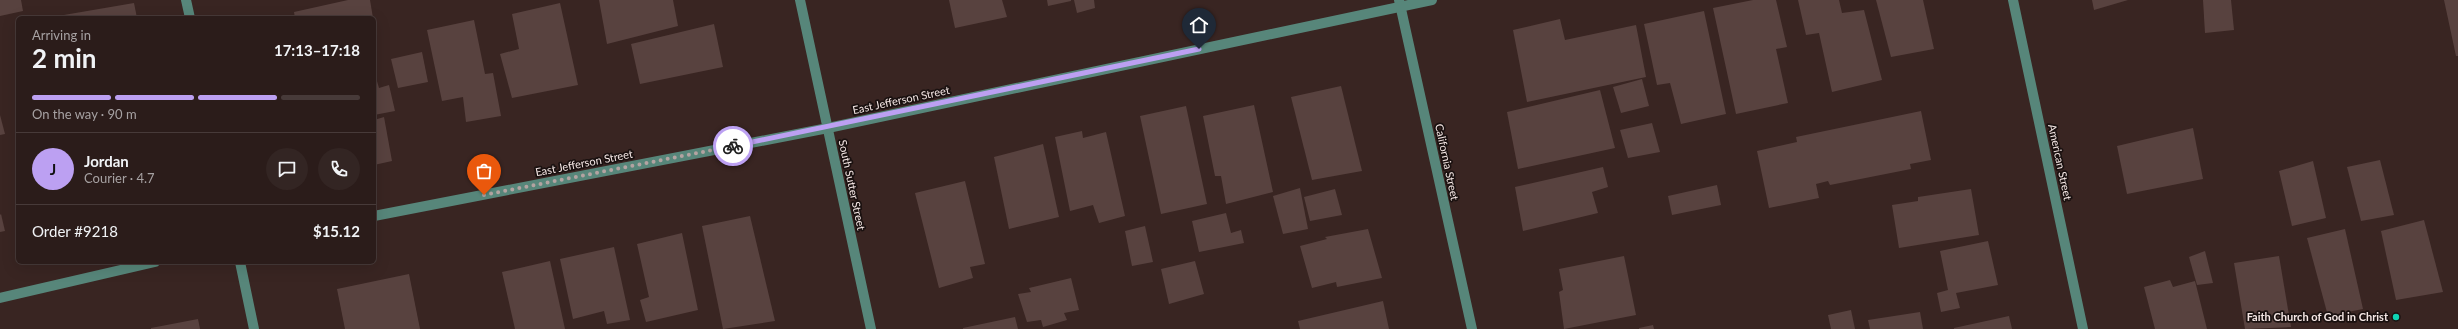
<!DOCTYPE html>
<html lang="en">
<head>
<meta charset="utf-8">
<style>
  :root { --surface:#2b1c1a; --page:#332523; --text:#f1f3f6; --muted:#a6a1a2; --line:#473a39; --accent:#bca0f2 }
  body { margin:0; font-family:Lato,sans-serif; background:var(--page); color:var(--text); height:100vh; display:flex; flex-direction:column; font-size:15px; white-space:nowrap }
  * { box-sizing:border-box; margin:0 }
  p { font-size:13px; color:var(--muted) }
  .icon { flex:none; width:22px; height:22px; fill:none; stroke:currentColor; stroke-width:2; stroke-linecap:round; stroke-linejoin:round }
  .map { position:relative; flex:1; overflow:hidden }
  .panel { position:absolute; left:16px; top:16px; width:360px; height:248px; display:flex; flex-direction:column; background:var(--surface); border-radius:6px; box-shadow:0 4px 16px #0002,0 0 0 1px var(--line) }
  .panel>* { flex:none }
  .pin { position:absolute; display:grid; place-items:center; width:34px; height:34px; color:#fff; margin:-41px -17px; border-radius:50% 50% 50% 0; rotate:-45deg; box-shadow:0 0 4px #0007 }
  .pin .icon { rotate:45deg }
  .courier { position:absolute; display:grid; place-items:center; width:40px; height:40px; margin:-20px; border:3px solid #bca0f2; border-radius:50%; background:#fff; color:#222; box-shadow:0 1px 5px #0007 }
  .head em { font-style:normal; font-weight:700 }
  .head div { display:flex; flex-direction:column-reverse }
  .head { display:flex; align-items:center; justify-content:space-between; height:68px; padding:0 16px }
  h1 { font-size:26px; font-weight:700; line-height:30px }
  .bar { display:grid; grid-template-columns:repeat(4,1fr); gap:6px 4px; align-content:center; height:48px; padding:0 16px }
  .bar i { height:5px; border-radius:3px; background:var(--line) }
  .bar .selected { background:var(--accent) }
  .bar p { grid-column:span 4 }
  .line { display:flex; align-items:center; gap:10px; padding:0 16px; border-top:1px solid var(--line) }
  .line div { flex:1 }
  .round { display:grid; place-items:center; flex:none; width:42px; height:42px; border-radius:21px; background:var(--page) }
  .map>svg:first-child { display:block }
</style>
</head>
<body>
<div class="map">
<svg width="2458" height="329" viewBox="0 0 2458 329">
  <rect width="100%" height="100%" fill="#392522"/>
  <g fill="#58423f">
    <polygon points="0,0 21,0 23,11 0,16"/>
    <polygon points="348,0 370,0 373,18 295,18 294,12"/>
    <polygon points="599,0 673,0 678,26 607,44"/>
    <polygon points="949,0 1002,0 1007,17 955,28"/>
    <polygon points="1047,0 1071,0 1071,1 1048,6"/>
    <polygon points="1074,0 1094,0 1095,8 1077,13"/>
    <polygon points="1753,0 1776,0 1787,47 1776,49 1788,103 1736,114 1713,8"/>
    <polygon points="1798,0 1839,0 1842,13 1864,10 1882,80 1832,92 1819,33 1806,35"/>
    <polygon points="1876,0 1923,0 1934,49 1891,57"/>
    <polygon points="2092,0 2128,0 2094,10"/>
    <polygon points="2203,0 2231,0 2234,30 2205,33"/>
    <polygon points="2444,0 2458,0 2458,56 2456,56"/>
    <polygon points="134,3 137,18 58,16"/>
    <polygon points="560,3 578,85 512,98 500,54 519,49 512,14"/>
    <polygon points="1704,11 1726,114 1681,124 1670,83 1657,85 1644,24"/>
    <polygon points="1560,19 1565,40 1636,25 1646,77 1527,102 1513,30"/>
    <polygon points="474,20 485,74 493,73 501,116 466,122 463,97 442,101 427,30"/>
    <polygon points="714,24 723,67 640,84 631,44"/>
    <polygon points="422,52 428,82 398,88 391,59"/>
    <polygon points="374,71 379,88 389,85 395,111 374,115"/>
    <polygon points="1642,79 1649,106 1621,113 1613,87"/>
    <polygon points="1341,86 1362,171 1312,180 1291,97"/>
    <polygon points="1600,90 1615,148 1518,169 1507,112"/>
    <polygon points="1254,105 1273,192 1226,204 1221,176 1215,176 1203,116"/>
    <polygon points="1186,106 1207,204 1161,214 1140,116"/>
    <polygon points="1921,111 1931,160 1910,164 1911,169 1830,185 1828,181 1816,184 1819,198 1769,208 1757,151 1797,142 1796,137"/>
    <polygon points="0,115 5,134 0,135"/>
    <polygon points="384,117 392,161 374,165 374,120"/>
    <polygon points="1652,123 1660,152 1628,158 1620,130"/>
    <polygon points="2193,128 2203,179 2127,194 2117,146"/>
    <polygon points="1082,131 1083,138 1106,132 1125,216 1099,223 1093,205 1070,211 1055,137"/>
    <polygon points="1043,144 1059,217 1009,229 994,157"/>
    <polygon points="2380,160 2394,215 2361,221 2347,167"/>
    <polygon points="2313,161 2326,218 2292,226 2279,171"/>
    <polygon points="1603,167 1608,187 1592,192 1598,213 1523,231 1515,187"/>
    <polygon points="965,181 985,264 970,267 973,278 939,288 915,193"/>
    <polygon points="1717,185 1721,205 1672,215 1668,196"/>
    <polygon points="1300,188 1308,229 1283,234 1273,196"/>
    <polygon points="1335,189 1342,215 1310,221 1304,197"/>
    <polygon points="1971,189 1979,235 1899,248 1892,205 1918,201 1918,197"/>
    <polygon points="1226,213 1231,233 1241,230 1244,243 1199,252 1192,221"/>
    <polygon points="1,214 5,231 0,232 0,215"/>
    <polygon points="750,216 775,321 723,329 702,226"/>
    <polygon points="2424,220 2443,292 2396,300 2381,231"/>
    <polygon points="1145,226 1153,262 1132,266 1125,231"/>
    <polygon points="1368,229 1382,278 1337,287 1336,282 1312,288 1300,246 1327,239 1325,237"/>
    <polygon points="2345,229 2363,309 2328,316 2307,238"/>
    <polygon points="682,233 698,310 646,322 640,300 649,297 637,244"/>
    <polygon points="1988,241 1998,285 1956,293 1960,308 1941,312 1937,293 1948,290 1940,251"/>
    <polygon points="614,247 630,320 607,324 604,311 573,319 560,259"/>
    <polygon points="2205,251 2213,283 2197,285 2189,257"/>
    <polygon points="1624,256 1636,315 1564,329 1559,292 1563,290 1559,269"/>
    <polygon points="2279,256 2291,327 2245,329 2234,263"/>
    <polygon points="550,261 565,329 515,329 502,272"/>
    <polygon points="1195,261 1204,294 1169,304 1161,269"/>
    <polygon points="409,274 420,329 345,329 337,289"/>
    <polygon points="1071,278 1079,310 1064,313 1067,320 1043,327 1041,320 1027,322 1018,294 1031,292 1029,288"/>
    <polygon points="2170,280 2173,287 2195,281 2207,329 2155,329 2144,287"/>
    <polygon points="1383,301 1389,329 1300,329 1298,321"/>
    <polygon points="1851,310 1855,329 1831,329 1828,315"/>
    <polygon points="1920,312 1923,329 1870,329 1868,320"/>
    <polygon points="2009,316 2012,329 1954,329 1954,328"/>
    <polygon points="1015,317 1018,329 963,329 963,328"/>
    <polygon points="198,319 200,329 151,329 151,328"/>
    <polygon points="1653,325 1654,329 1639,329 1639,328"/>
  </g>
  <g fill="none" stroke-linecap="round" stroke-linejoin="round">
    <g stroke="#57867a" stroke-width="10">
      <polyline points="186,0 190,18"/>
      <polyline points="800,0 871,329"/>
      <polyline points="1399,0 1472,329"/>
      <polyline points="2013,0 2083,329"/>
      <polyline points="374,216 828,128 1432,0"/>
      <polyline points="240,262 254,329"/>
      <polyline points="0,298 155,262"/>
    </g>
  </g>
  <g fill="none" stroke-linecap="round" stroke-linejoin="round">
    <polyline stroke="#b3a3a1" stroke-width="4" stroke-dasharray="0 7.2" points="484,195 733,146"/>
    <polyline stroke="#bca0f2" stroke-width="5" points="733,146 1199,49"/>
  </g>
  <circle fill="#0fd5b4" stroke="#1a1110" stroke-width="1.5" cx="2396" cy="317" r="4"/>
  <g text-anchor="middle" stroke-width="3.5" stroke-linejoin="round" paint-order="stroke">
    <g font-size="11" fill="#f5e7e5" stroke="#1a1110">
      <text transform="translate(901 100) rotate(-12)" y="4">East Jefferson Street</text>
      <text transform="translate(1447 162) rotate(78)" y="4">California Street</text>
      <text transform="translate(2060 162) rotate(78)" y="4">American Street</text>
      <text transform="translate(584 163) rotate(-11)" y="4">East Jefferson Street</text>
      <text transform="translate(852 185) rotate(78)" y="4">South Sutter Street</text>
    </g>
    <g font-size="11" font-weight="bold" fill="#f5e7e5" stroke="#1a1110" text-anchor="end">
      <text x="2388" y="321">Faith Church of God in Christ</text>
    </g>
  </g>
</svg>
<div class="pin" style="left:484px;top:195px;background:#ea580c"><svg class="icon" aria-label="bag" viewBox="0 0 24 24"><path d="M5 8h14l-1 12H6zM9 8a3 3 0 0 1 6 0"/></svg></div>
<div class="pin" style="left:1199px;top:49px;background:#1f2937"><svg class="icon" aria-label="home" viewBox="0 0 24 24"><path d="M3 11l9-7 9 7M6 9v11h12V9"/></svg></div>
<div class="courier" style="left:733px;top:146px"><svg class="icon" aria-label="bike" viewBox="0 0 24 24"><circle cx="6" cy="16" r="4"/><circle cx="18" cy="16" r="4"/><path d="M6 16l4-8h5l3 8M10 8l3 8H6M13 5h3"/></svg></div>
<section class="panel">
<div class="head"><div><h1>2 min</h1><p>Arriving in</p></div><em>17:13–17:18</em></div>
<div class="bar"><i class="selected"></i><i class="selected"></i><i class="selected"></i><i></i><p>On the way · 90 m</p></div>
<div class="line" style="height:72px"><b class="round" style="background:var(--accent);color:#111">J</b><div><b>Jordan</b><p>Courier · 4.7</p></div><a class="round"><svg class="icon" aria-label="chat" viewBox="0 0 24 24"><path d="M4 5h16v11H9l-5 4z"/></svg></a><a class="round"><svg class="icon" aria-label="phone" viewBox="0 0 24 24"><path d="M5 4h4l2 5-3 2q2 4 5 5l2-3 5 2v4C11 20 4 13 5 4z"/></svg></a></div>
<div class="line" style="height:52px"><div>Order #9218</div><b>$15.12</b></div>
</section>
</div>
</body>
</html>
